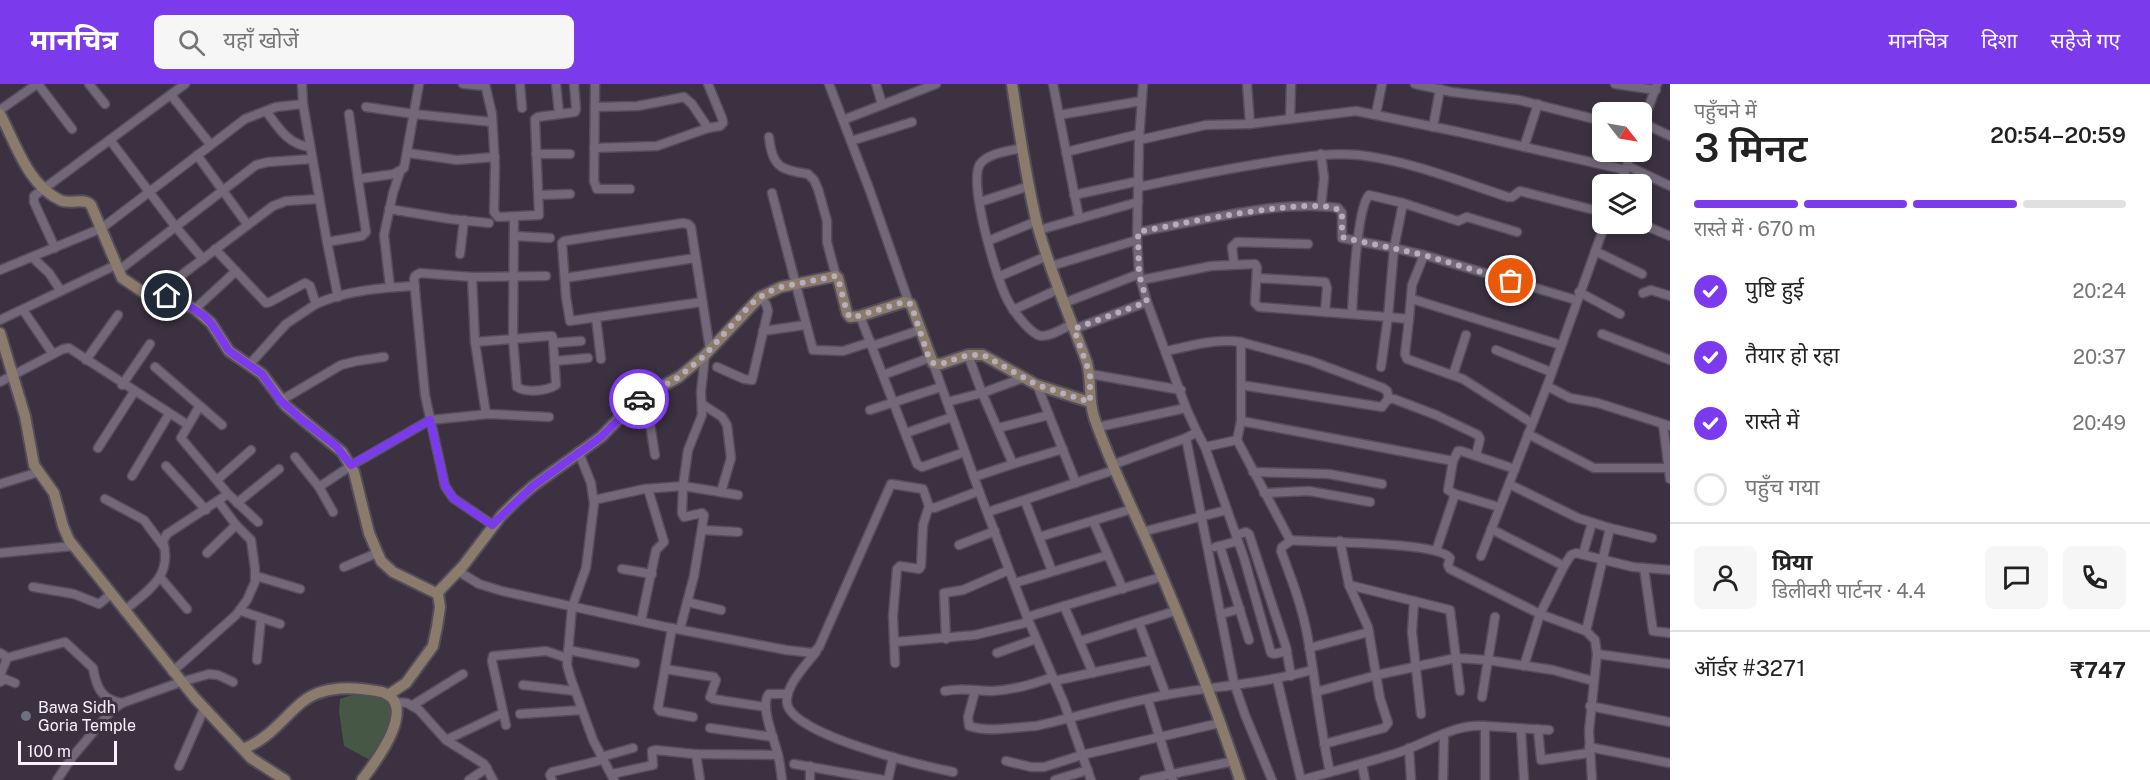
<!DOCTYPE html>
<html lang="hi">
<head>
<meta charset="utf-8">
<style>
  :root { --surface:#fff; --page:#f6f6f6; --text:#222; --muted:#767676; --line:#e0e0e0; --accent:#7c3aed }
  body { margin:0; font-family:"Public Sans","Noto Sans Devanagari",sans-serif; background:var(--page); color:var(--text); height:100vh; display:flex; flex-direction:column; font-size:22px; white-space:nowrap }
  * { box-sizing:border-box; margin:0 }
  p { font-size:20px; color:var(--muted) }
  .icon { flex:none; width:33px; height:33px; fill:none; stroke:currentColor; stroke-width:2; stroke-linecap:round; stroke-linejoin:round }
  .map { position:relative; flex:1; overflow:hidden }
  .panel { display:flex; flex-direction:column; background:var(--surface); width:480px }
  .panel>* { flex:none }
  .needle { width:39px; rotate:121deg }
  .tools { position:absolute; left:1592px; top:18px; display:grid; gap:12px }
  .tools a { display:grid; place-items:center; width:60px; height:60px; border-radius:9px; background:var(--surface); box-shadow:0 3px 9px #0003; font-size:30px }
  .scale { position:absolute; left:18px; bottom:15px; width:99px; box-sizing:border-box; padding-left:6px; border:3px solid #f8f1fb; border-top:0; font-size:16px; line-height:21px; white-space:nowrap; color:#f8f1fb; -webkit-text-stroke:4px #3b3140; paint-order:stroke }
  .pin { position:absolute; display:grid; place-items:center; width:51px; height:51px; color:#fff; margin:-26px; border:3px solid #fff; border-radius:50%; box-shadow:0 2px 6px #0007 }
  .courier { position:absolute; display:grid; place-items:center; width:60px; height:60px; margin:-30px; border:4px solid #7c3aed; border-radius:50%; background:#fff; color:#222; box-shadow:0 2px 8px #0007 }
  .head em { font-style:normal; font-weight:600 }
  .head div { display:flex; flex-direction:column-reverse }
  .head { display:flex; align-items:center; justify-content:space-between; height:102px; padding:0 24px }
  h1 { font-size:39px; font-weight:600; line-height:45px }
  .bar { display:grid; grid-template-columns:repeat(4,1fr); gap:9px 6px; align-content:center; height:72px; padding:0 24px }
  .bar i { height:8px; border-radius:4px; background:var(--line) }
  .bar .active { background:var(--accent) }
  .bar p { grid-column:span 4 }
  .line { display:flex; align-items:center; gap:15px; padding:0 24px; border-top:2px solid var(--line) }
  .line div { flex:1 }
  .round { display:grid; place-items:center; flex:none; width:63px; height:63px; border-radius:9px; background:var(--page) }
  ol { padding:0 24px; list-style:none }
  li { display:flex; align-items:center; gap:18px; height:66px }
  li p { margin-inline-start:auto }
  li .icon { padding:6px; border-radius:50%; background:var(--accent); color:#fff; stroke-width:4 }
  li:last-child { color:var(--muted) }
  li i { width:33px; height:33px; border:3px solid var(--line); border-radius:50% }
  header { display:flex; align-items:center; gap:36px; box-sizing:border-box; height:84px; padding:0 30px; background:var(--accent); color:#fff }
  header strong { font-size:28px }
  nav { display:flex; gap:33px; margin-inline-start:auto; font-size:21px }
  .search { width:420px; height:54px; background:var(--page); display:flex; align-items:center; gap:15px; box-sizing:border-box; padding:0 21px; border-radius:9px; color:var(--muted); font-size:22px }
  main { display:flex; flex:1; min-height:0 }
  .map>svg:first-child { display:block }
</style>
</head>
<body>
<header>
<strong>मानचित्र</strong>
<div class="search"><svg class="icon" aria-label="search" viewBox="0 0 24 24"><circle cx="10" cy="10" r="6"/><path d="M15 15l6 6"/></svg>यहाँ खोजें</div>
<nav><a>मानचित्र</a><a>दिशा</a><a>सहेजे गए</a></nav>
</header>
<main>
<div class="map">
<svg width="1670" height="696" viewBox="0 0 1670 696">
  <rect width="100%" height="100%" fill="#3b3140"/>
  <path fill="#465746" d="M362 608 386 616C400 636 384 658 372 674L368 675 344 662 339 627 340 615Z"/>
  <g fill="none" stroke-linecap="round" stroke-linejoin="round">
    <g stroke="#554d5a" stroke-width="11">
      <g id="street">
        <polyline points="38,0 72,45"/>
        <polyline points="89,0 105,20"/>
        <polyline points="302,0 303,20 327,158 362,152 366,148 358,95 394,90 404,84 419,0"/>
        <polyline points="463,0 485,2"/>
        <polyline points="485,0 492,30 495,82 494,128 498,133 539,131 535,35 538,33 575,28 576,25 574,0"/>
        <polyline points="520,0 522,24"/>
        <polyline points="556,0 559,29"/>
        <polyline points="595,0 594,97 597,105 630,105"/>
        <polyline points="829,0 870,107 909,219"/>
        <polyline points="876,0 882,20"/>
        <polyline points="1053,0 1079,134"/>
        <polyline points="1247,0 1250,40"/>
        <polyline points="1415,0 1452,8 1519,16 1602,37"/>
        <polyline points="1615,0 1656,6"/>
        <polyline points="171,11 210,60"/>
        <polyline points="366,23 414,30 492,38"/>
        <polyline points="595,23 638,22 684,13 692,20 708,44"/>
        <polyline points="0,26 37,0"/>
        <path d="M266 27C278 43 288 61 310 63"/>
        <polyline points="349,30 358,95"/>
        <polyline points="1376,30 1382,0"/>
        <polyline points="1059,31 1141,17"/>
        <polyline points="1290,35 1291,0"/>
        <polyline points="843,36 936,0"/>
        <polyline points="1643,39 1670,52"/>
        <polyline points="1433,43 1440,5"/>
        <polyline points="1641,44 1657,0"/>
        <path d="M769 53C772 83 781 86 808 90L814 96 818 105 827 137V158L836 192"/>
        <polyline points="110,56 175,142 203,175"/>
        <polyline points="1139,56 1206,41 1250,40 1356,27 1459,48 1626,86"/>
        <polyline points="851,57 912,38"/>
        <polyline points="1524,63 1538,20"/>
        <polyline points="594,64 657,62 708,44 720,42 723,39 722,34 708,0"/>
        <path d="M1022 64C1009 67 988 69 980 80 968 99 996 192 1006 213 1011 224 1027 246 1038 251 1047 255 1064 244 1072 240"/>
        <polyline points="1066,68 1139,50"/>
        <polyline points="408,69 457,76 495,73"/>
        <polyline points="536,70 570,70"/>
        <polyline points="197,71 247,140"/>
        <polyline points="1628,82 1670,102"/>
        <polyline points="1620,100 1632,68"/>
        <path d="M1139 103C1180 94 1222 86 1264 79 1296 74 1327 68 1359 71 1410 77 1459 97 1508 113H1512L1520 107 1602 128"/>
        <polyline points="772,109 813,266 843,267 871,258"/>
        <polyline points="539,111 570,110"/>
        <polyline points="1074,111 1139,97"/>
        <polyline points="980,118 1029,102"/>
        <polyline points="1403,119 1394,164 1424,171 1576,216"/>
        <polyline points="1321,122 1324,94 1321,70"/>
        <polyline points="389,125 450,135 489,139"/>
        <polyline points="1641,140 1670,152"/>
        <polyline points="1039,146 1138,118"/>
        <path d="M1138 148C1197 138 1279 115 1338 124L1342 129V154L1394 164 1388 233 1409 235 1412 201 1424 171"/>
        <polyline points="514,152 550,154"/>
        <polyline points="988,157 1037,137"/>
        <polyline points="327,158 338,213"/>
        <polyline points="55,164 34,118 34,112 185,0"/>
        <path d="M215 165 266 219 270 218 305 199 310 202 316 220C347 206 382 204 415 202"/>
        <polyline points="1595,167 1642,190"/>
        <polyline points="460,170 464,136"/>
        <polyline points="32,173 49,189 61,207"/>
        <polyline points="1234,180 1232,163 1237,158 1308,160"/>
        <polyline points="1051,182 1137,156"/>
        <polyline points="0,186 102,144 245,35 276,23 303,20"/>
        <polyline points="118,187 256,81 268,78 312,75"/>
        <polyline points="472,193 475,258 486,330"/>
        <polyline points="998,193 1047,172"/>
        <polyline points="565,194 695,174"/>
        <polyline points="1257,194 1325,198 1327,204 1325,228"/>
        <polyline points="1141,196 1211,182 1255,180 1257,183 1255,219 1259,223 1388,233 1381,283"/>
        <polyline points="390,203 384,151 393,109 400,88"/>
        <polyline points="1579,208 1620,230"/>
        <polyline points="1643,209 1651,206 1670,212"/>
        <polyline points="155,211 273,122 286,117 319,115"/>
        <polyline points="1412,215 1561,261"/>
        <polyline points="702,218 570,237 566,213 562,159 564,157 683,139 688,140 691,143 710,266"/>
        <polyline points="1064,219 1139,190"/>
        <polyline points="195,225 236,187"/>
        <polyline points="23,226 53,270"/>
        <polyline points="1013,226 1059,205"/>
        <path d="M1352 230C1353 208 1357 124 1369 111L1403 119 1458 137 1467 133 1517 148"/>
        <polyline points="860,232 917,380 922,383 965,368"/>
        <polyline points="596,234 601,275"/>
        <polyline points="1409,235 1405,270 1407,275 1463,295 1532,339"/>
        <polyline points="0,236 116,181"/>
        <polyline points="1074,245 1147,218"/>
        <polyline points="763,247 805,241"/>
        <polyline points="1602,250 1670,276"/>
        <path d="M475 258 550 252H552L553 255 556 301C547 307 526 309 517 303L513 255 514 133"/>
        <polyline points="1241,258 1311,277 1383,304 1387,307 1389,315"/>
        <polyline points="554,259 581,257"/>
        <polyline points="872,262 920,246"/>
        <polyline points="1496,266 1551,288"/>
        <path d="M1166 267C1191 262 1216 254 1241 258V337L1237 356 1290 456C1316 459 1438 457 1450 474L1448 481 1450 485 1540 530 1586 547 1595 556 1597 570"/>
        <polyline points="968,271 982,309 1013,380 974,393"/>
        <polyline points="86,276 118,231"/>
        <polyline points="555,277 588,274"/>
        <polyline points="933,279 979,407 1027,533 1064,619 1091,696"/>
        <polyline points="249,281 286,240 316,220"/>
        <polyline points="155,283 222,341"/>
        <polyline points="717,283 744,295 752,296 768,227 766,220 760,213"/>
        <polyline points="1090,290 1181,306"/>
        <polyline points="883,291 929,274"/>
        <polyline points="1453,291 1466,251"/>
        <polyline points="0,298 63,265 69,264 188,341"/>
        <polyline points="122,301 150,260"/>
        <polyline points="1037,301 1076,399"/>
        <polyline points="1241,301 1382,323 1388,315 1394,315 1436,331 1478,351 1480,355 1476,371"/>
        <polyline points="1547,302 1570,314 1598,319 1670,342"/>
        <polyline points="641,313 648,328 655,371"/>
        <polyline points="280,317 341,281 357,277 384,273"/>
        <polyline points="947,318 982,309 1023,294"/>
        <polyline points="702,320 722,333 727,341 731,374 721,408"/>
        <polyline points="199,323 181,354 228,410 258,438"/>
        <polyline points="870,326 941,303"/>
        <polyline points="1241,337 1453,377 1458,367 1461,367 1515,385"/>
        <polyline points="1663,340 1670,395"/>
        <polyline points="1098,343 1186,324"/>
        <polyline points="998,344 1049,331"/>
        <polyline points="1197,348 1205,363 1237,356"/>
        <polyline points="906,349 952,333"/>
        <polyline points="1528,350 1594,384 1668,384"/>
        <polyline points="1186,354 1234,599 1245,631 1272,696"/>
        <polyline points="1205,363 1244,474 1271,569 1274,570 1287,567"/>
        <polyline points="98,364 134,308"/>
        <polyline points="579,369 591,399 594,420 586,484 572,523 567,581 571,595 593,656 614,696"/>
        <polyline points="295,373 319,403 333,428"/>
        <polyline points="1453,377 1448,406 1455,410 1499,423"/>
        <polyline points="1013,380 1063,365"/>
        <polyline points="1112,381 1186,354 1197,348 1186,324 1147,218 1139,190 1137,156 1139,56 1143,0"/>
        <polyline points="166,382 206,426"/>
        <polyline points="1253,388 1329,390 1382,400"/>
        <polyline points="132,392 169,330"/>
        <polyline points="217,396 251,366"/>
        <polyline points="0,400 39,388"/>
        <polyline points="1509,400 1578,434 1610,444 1586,547"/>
        <polyline points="319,403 352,381 430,336 489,330 549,333"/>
        <polyline points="1264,409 1309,407 1370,418"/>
        <polyline points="105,415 144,436 164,463"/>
        <polyline points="594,416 644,405 683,402 738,411"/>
        <polyline points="1025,417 1052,487"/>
        <polyline points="237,419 279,385"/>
        <polyline points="988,428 1114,386"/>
        <polyline points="1093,437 1123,505"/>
        <polyline points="493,441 453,414 445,402 425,311 414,195 415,192 420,189 472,193 546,192"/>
        <polyline points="1610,444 1652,454"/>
        <polyline points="1491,445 1564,482 1540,530 1524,582"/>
        <polyline points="702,446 738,448"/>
        <polyline points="1142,448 1227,426"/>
        <polyline points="1236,451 1246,448 1249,450 1286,563 1291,592"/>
        <polyline points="1039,453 1132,425"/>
        <path d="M1292 456 1282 463 1281 467C1292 496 1303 525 1308 555 1316 600 1320 644 1330 688"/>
        <polyline points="959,461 995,447"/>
        <polyline points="1220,462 1249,556"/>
        <polyline points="1215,463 1238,457"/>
        <polyline points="1436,467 1455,410"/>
        <polyline points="0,469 73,462"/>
        <polyline points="207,469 236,441"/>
        <polyline points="1583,470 1592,439"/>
        <polyline points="1481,472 1547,302 1605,140"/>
        <polyline points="1564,482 1571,471 1576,469 1633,483 1670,486"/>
        <polyline points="344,483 377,469"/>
        <polyline points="1644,484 1653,547 1670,549"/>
        <polyline points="622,485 652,490"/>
        <polyline points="458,487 479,500 502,507 666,543 786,566 813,569 819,563 891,400 923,405 929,422 934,424 979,407"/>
        <polyline points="256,492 300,505"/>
        <polyline points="160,493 187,525"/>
        <polyline points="1015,499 1108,471"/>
        <polyline points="1349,501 1450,526 1460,607"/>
        <polyline points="33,503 74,510 99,520 111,510"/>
        <polyline points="1414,517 1412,548 1421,630"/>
        <polyline points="687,518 721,526"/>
        <polyline points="1064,522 1093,589"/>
        <path d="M124 527C148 506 173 493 163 457L167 450 228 410"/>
        <polyline points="241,527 280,540"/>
        <polyline points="1221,530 1240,525"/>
        <polyline points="1027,533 1161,493"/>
        <polyline points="641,537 656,466 664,458 648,405"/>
        <polyline points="1139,539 1166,611"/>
        <polyline points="672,544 658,624 660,627 693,633"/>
        <polyline points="680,545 694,492 704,431 702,429 684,433 682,429 683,402 688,366 702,331 701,308 705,271"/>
        <polyline points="946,555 944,509 963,506 1009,486"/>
        <polyline points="1080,557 1175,527"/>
        <polyline points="894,558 975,551 1029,538"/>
        <polyline points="1309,564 1369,548"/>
        <polyline points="568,566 635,579"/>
        <path d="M816 568C806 581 785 602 787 619 791 651 924 682 953 688"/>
        <polyline points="0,569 5,572 6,577 0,591"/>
        <polyline points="997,569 1036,555"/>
        <path d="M6 574 65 558 93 584C96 602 101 616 122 619"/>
        <polyline points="257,576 261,534"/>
        <polyline points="895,579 893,532 897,485 900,482 919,485 921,482 923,441 929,422"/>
        <polyline points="665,585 714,593 716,596 710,613 713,615 766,623"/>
        <polyline points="172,588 236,531 247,516 255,498 255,485 251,456 236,441 218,417"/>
        <polyline points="1277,595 1301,696"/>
        <polyline points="1054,597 1152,576"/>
        <polyline points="0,598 5,595 15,599"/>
        <polyline points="523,601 575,607"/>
        <path d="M945 607C963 603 975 607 992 607 1014 606 1033 600 1053 593"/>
        <path d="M975 607 968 633 969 642C990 649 1014 643 1036 642 1081 632 1125 618 1171 610 1218 602 1266 599 1312 586"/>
        <polyline points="1316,608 1377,591 1456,574 1487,576 1553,586 1593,597"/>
        <polyline points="1482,613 1495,533"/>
        <polyline points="1148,616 1173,696"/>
        <polyline points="394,618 407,619 419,626 446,656 484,680 493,696"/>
        <polyline points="413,621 463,590"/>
        <polyline points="1590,622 1670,638"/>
        <polyline points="520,630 582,626"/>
        <polyline points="506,641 492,577 493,572 546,567 567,574"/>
        <polyline points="1485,642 1549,646"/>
        <polyline points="710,644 773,653"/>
        <polyline points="1521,645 1524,696"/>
        <polyline points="1538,645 1541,676 1589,669"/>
        <polyline points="446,656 503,629"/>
        <polyline points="1324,660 1384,644 1388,639 1380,614 1368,543 1349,501 1340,457"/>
        <polyline points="1589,663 1670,679"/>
        <polyline points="1409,664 1411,696"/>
        <polyline points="696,670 700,696"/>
        <polyline points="601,673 633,664"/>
        <polyline points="1006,677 1031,683 1044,683 1082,671 1220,639"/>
        <polyline points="794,680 884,696"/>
        <polyline points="1362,680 1365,696"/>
        <polyline points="179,682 204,625"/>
        <polyline points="810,682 810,696"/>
        <polyline points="612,690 653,681 652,667 656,666 694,670 778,671"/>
        <polyline points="57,696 73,672 112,626 122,619 181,598 209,590 218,591 233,598"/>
        <polyline points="469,696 487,684"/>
        <polyline points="552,696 550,691 552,688 602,676"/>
        <path d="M782 696C781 688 780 679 778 671 775 657 759 621 769 610H788"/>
        <polyline points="888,696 893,673"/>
        <polyline points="1055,696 1088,686"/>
        <polyline points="1144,696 1234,677"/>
        <path d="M1302 696C1334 687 1366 679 1397 669 1426 660 1454 639 1485 642V696"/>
        <polyline points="1443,696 1444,650"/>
        <polyline points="1592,696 1589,647 1597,570 1670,580"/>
      </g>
    </g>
    <g stroke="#554d5a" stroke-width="14">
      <g id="secondary">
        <path d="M1012 0C1019 47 1026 94 1037 140 1050 188 1070 233 1087 279 1092 297 1088 315 1094 333 1110 380 1133 425 1153 471 1185 545 1215 620 1240 696"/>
        <path d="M0 30C16 60 28 101 60 116 70 121 84 113 91 121L122 194 143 208 167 212 195 225 211 239 229 267 262 290 286 322 342 368 354 388 369 449 381 477 393 488 438 510"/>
        <polyline points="0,249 25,332 34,381 54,409 63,442 69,456 194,613 251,674 285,696"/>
        <polyline points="388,611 406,599 433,562 437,543 440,523 438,510 440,506 463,482 501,432 517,416 533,402 601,353 637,316 679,293 705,271 760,213 781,203 836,192 838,194 847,229 850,233 860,232 904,218 911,220 933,279 941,280 968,271 983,271 1037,301 1090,318"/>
        <path d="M243 665C270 654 280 637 301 619 323 600 356 603 382 608 420 621 374 680 362 696"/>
      </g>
    </g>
    <use href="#street" stroke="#736879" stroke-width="8"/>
    <use href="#secondary" stroke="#8b7b6c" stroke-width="10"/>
  </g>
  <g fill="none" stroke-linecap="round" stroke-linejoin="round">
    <path stroke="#b6aeba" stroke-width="6" stroke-dasharray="0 10.8" d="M639 315 679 293 705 271 751 220 766 209 781 203 836 192 838 194 847 229 850 233H855L904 218 911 220 929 274 933 279 941 280 968 271H983L1037 301 1090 318V290L1074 245 1147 218 1139 190 1138 148C1166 143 1329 107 1342 129V152L1344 154 1424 171 1511 197"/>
    <polyline stroke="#7c3aed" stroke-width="8" points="167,212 188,221 204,232 211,239 229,267 262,290 280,316 301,335 336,362 351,381 430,336 445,402 453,414 492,441 533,402 601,353 639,315"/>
  </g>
  <circle fill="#6b7280" stroke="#3b3140" stroke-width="2" cx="26" cy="632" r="6"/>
  <g text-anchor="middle" stroke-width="6" stroke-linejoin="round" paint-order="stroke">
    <g font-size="16" fill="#f8f1fb" stroke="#3b3140" text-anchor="start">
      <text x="38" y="629">Bawa Sidh<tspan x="38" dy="18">Goria Temple</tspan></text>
    </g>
  </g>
</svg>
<div class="tools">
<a><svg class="needle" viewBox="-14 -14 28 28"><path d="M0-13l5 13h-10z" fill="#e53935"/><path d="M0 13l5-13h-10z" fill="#767676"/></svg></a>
<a><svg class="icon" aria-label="layers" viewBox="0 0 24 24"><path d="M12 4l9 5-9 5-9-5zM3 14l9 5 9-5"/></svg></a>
</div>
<div class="scale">100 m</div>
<div class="pin" style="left:1511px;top:197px;background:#ea580c"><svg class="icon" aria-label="bag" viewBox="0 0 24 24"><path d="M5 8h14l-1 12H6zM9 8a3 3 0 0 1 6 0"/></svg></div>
<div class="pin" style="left:167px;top:212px;background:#1f2937"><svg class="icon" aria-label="home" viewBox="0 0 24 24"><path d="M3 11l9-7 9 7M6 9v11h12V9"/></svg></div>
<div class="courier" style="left:639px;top:315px"><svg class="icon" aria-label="car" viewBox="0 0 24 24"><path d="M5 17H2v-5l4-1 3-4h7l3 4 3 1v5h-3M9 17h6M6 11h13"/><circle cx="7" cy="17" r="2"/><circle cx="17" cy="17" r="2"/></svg></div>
</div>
<section class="panel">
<div class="head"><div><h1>3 मिनट</h1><p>पहुँचने में</p></div><em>20:54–20:59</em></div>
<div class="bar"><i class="active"></i><i class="active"></i><i class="active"></i><i></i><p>रास्ते में · 670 m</p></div>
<ol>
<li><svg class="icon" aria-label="check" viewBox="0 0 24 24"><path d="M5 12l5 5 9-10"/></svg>पुष्टि हुई<p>20:24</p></li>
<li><svg class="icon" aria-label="check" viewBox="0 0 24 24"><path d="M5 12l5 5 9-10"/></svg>तैयार हो रहा<p>20:37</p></li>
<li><svg class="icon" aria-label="check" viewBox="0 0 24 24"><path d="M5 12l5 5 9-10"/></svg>रास्ते में<p>20:49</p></li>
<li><i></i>पहुँच गया</li>
</ol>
<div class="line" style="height:108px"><a class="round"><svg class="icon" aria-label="person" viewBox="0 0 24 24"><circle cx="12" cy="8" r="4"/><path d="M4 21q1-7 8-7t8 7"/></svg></a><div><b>प्रिया</b><p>डिलीवरी पार्टनर · 4.4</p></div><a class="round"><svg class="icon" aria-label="chat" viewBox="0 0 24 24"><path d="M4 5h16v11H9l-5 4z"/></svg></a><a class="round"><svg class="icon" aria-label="phone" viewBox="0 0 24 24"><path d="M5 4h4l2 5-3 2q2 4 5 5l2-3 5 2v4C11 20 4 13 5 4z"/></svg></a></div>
<div class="line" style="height:78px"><div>ऑर्डर #3271</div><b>₹747</b></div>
</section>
</main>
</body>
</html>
